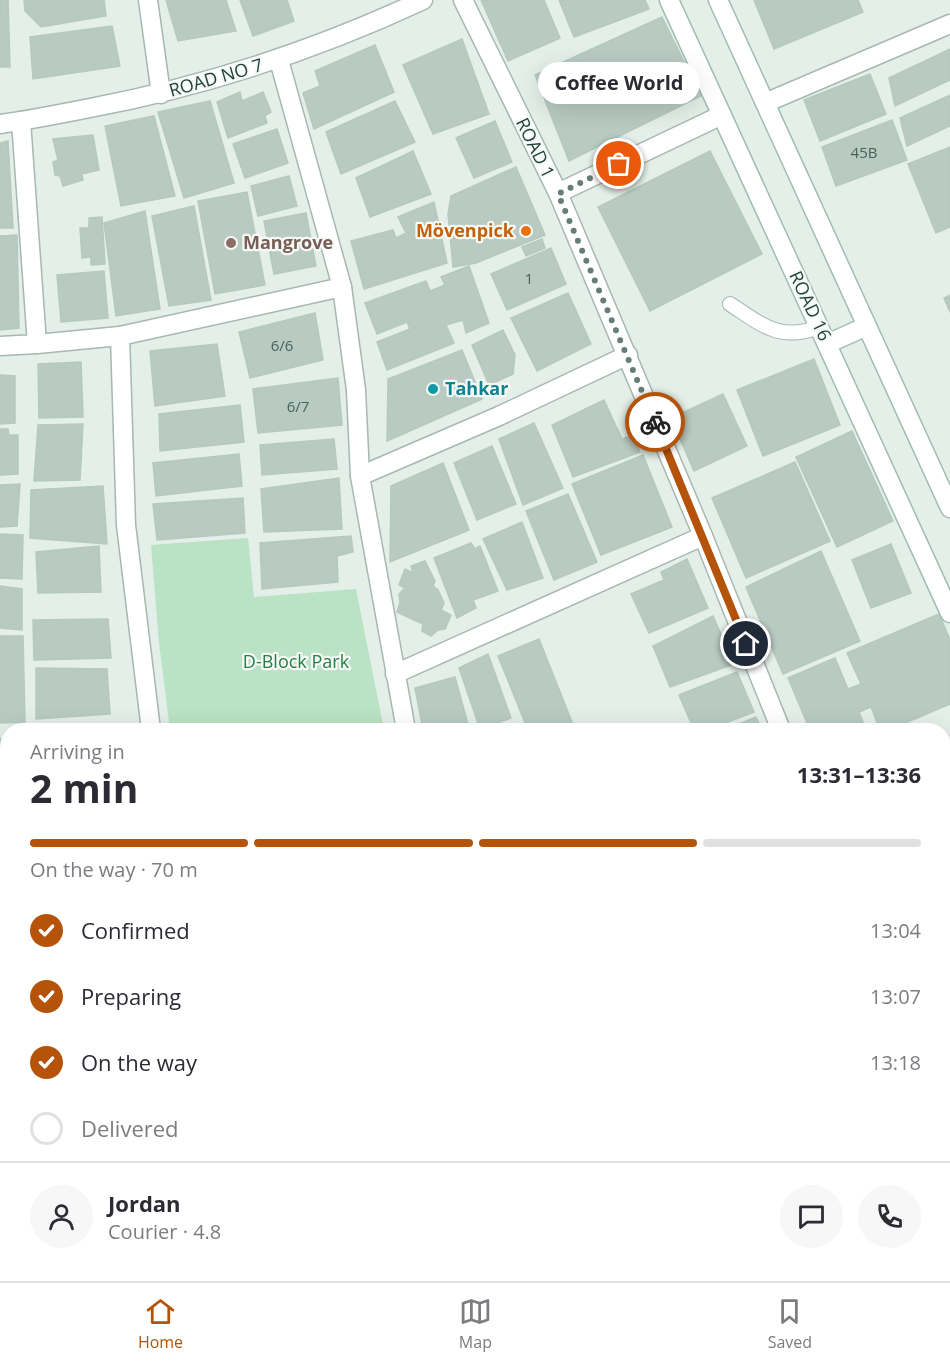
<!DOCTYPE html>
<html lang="en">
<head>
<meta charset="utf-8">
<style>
  :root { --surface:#fff; --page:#f7f7f7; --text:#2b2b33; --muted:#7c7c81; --line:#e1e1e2; --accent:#b45309 }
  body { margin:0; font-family:"Open Sans",sans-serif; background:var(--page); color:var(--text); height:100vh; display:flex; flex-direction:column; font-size:22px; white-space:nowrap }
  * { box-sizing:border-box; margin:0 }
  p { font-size:20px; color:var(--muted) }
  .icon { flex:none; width:33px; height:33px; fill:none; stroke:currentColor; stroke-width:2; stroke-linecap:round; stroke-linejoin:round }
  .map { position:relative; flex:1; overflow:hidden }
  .side { position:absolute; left:0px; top:723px; width:951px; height:558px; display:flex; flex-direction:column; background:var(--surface); border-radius:24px 24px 0 0; box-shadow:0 6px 24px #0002 }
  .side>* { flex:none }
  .pin { position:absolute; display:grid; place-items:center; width:51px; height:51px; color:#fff; margin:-26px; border:3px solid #fff; border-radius:50%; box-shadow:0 2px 6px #0007 }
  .courier { position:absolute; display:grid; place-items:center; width:60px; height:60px; margin:-30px; border:4px solid #b45309; border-radius:50%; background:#fff; color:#222; box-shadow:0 2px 8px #0007 }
  .bubble { position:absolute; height:42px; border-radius:21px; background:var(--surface); box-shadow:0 6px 24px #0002; font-size:20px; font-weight:700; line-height:42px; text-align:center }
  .head em { font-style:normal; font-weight:700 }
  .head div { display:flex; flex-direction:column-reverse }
  .head { display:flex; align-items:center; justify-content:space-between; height:102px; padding:0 30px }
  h1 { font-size:39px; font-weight:700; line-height:45px }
  .bar { display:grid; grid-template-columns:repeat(4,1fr); gap:9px 6px; align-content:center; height:72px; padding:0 30px }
  .bar i { height:8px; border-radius:4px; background:var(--line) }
  .bar .on { background:var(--accent) }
  .bar p { grid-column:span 4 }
  .line { display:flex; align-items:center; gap:15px; padding:0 30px; border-top:2px solid var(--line) }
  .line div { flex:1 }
  .round { display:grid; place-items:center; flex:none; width:63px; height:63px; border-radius:32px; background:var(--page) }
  ol { padding:0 30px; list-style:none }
  li { display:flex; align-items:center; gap:18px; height:66px }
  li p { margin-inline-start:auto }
  li .icon { padding:6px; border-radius:50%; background:var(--accent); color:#fff; stroke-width:4 }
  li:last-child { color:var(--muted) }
  li i { width:33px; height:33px; border:3px solid var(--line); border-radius:50% }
  .tabs { display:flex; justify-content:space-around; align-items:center; height:84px; border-top:2px solid var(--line); background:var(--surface); font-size:16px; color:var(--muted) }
  .tabs a { display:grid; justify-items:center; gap:3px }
  .tabs .on { color:var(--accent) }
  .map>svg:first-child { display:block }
</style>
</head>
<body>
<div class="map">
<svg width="950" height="1281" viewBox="0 0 950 1281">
  <rect width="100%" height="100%" fill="#e4efe9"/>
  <polygon fill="#bae2c4" points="248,538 254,597 356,589 384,730 170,730 159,643 151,545"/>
  <g fill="#b8cac2" stroke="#b5c9c0" stroke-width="1.5">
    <polygon points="0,0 8,0 10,67 0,67"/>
    <polygon points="24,0 104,0 106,16 41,27 25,11"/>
    <polygon points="166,0 226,0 236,31 178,41"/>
    <polygon points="240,0 287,0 294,21 253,36"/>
    <polygon points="481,0 544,0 560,38 508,61"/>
    <polygon points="559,0 645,0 649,9 574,37"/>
    <polygon points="754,0 858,0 863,12 774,49"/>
    <polygon points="662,17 701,96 569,161 535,75"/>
    <polygon points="112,26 120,66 33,79 30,37"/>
    <polygon points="462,39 489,114 433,134 403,65"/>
    <polygon points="375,45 394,92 314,129 303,93 320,86 315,71"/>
    <polygon points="950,49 950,80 895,106 889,78"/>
    <polygon points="870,74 886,114 820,141 804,100"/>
    <polygon points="240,92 242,101 263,92 271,112 265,116 267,123 228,138 217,102"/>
    <polygon points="950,95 950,126 907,146 900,118"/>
    <polygon points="210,101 234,183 184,198 158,112"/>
    <polygon points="395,101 415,142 341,174 326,132"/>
    <polygon points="154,116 175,196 121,206 105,126"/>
    <polygon points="892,120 907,160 836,186 822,147"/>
    <polygon points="495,121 512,162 474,178 456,138"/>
    <polygon points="277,129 288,163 245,178 233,144"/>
    <polygon points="93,135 99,170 82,174 83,180 63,186 60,176 55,175 53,162 58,160 53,139"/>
    <polygon points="8,141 13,228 0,228 0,143"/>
    <polygon points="950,147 950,227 936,233 908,164"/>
    <polygon points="413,151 431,194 370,217 356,178"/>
    <polygon points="710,151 762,254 650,311 598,207"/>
    <polygon points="516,167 545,235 476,263 453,267 448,214 451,196"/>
    <polygon points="289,176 297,206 258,216 251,186"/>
    <polygon points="247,192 265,285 215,294 198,201"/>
    <polygon points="434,202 447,263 364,289 351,241 393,230 396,238 406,233 398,217"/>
    <polygon points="194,206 211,300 169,306 152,216"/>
    <polygon points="145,211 160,309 116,316 104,223"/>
    <polygon points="306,213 316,266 274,274 264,221"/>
    <polygon points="102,217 105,264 91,265 91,257 82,258 80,228 89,228 89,218"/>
    <polygon points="17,235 19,328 0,330 0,236"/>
    <polygon points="542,239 545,248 526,256 522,247"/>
    <polygon points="551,248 566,284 507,310 491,274"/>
    <polygon points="469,266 489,323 466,333 463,320 446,325 454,343 387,370 377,342 410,329 407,322 377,334 365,303 426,281 430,291 445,285 441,277"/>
    <polygon points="104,271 108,318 61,322 57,275"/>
    <polygon points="568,293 591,344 537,371 511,318"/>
    <polygon points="950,295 950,312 944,298"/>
    <polygon points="315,313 323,360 250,378 239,332"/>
    <polygon points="503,330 515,355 513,374 489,385 472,345"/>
    <polygon points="217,344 225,396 155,406 150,351"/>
    <polygon points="462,350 482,399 387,441 388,379"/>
    <polygon points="814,359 840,425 763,456 737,390"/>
    <polygon points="81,362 83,417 39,418 38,364"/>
    <polygon points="0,375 15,376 15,423 0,424"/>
    <polygon points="338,378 342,425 258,433 253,389"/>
    <polygon points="723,394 747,446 694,471 671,418"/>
    <polygon points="604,400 622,439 632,435 640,452 573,477 552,425"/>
    <polygon points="240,405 244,442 160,451 159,414"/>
    <polygon points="534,423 563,488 523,505 499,439"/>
    <polygon points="83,424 80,480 34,481 38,425"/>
    <polygon points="0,429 8,429 9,435 18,435 18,474 0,475"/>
    <polygon points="852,431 893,521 837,547 796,457"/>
    <polygon points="334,439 337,469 262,475 260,445"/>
    <polygon points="492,446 516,504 477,520 454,463"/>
    <polygon points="239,454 242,486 156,496 153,463"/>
    <polygon points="643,455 672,527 601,555 572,484"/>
    <polygon points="795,462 830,541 746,578 712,498"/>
    <polygon points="443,463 469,530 390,562 391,486"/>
    <polygon points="339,478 342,529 264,532 261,489"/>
    <polygon points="20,484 17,526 0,527 0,485"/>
    <polygon points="103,486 107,544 30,538 31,490"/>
    <polygon points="568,494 597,562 554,580 526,511"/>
    <polygon points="243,498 245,533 157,540 153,504"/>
    <polygon points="522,522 543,578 507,590 483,539"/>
    <polygon points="0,534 23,535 22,579 0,578"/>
    <polygon points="351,536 353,552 337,556 338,582 262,589 260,543"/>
    <polygon points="471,543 475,549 480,546 498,591 473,600 476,608 457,618 434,558"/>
    <polygon points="891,544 911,593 871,608 852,560"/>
    <polygon points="99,546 101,592 38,593 36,552"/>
    <polygon points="821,551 860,641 783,674 746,587"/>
    <polygon points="687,559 708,608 649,633 631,594 664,580 661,572"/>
    <polygon points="425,561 435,581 433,586 438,590 444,603 441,610 451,615 445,629 438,630 431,636 422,631 423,624 397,612 400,603 399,594 405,588 399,585 405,569 413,573 411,566"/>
    <polygon points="0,586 22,589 22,630 0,628"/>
    <polygon points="939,614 950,640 950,704 889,730 880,730 871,707 859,712 866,730 810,730 788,678 835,658 848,689 861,684 847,653"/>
    <polygon points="713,616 734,664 670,687 653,646"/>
    <polygon points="108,619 111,658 34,660 33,620"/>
    <polygon points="0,636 23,636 25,722 0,723"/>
    <polygon points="539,639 574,727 565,730 528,730 498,656"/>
    <polygon points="488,654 511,718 480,729 459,668"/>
    <polygon points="36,668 107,669 110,714 36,719"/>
    <polygon points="737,672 754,712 707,730 694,730 679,695"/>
    <polygon points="455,677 468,724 446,730 423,730 415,688"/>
    <polygon points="756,717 762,730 724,730"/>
    <polygon points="514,725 516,730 499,730"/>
    <polygon points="127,727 127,730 53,730"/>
    <polygon points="8,738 8,824 0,825 0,739"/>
    <polygon points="950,810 950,841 944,827 944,813"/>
    <polygon points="944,848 950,863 950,868 944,871"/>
    <polygon points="950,880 950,923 944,926 944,882"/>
    <polygon points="8,881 8,974 0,975 0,882"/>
    <polygon points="1,984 8,984 8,1018"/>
    <polygon points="0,1028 7,1082 0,1083"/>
    <polygon points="950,1185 950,1240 944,1241 944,1186"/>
    <polygon points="950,1271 950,1281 931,1281 930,1274"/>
    <polygon points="43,1274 113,1274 114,1281 43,1281"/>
    <polygon points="137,1274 199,1274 200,1281 138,1281"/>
    <polygon points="221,1274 319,1274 320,1281 223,1281"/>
    <polygon points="376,1274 428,1274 419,1281 383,1281"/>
    <polygon points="435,1274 484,1274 489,1281 426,1281"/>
    <polygon points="496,1274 522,1274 511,1281 501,1281"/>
    <polygon points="668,1274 698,1274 704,1281 659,1281"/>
    <polygon points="700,1274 726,1274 716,1281 705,1281"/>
    <polygon points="766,1274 798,1274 800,1281 756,1281"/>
  </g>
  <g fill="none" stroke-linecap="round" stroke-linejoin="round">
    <g stroke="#a6b8b0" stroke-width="16">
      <path id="lane" d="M730 304C762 325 780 342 819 327"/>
    </g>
    <g stroke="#a6b8b0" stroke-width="21">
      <g id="street">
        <polyline points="148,0 161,94"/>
        <polyline points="463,0 558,193 703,536 781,730"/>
        <polyline points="279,60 342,287 356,390 360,476 406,730"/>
        <polyline points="765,103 950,24"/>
        <path d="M0 124C30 120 60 114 90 108 206 86 316 50 423 0"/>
        <polyline points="558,193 722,115"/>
        <polyline points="120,336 126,525 151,730"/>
        <polyline points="37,344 120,336 342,287"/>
        <polyline points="0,346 37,344 21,121"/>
        <polyline points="360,476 499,416 628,355"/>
        <polyline points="395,674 703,536"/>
        <polyline points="0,846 8,845"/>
        <polyline points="944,1064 950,1078"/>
        <polyline points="0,1111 8,1110"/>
        <polyline points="0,1145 8,1257"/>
        <polyline points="9,1274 9,1281"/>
        <polyline points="351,1274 355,1281"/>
      </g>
    </g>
    <g stroke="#a1bcb1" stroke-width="21">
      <g id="secondary">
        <polyline points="669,0 950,613"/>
        <polyline points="718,0 950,508"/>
        <polyline points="827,344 867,326"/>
        <polyline points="944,992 950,988"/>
        <polyline points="944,1034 950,1031"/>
        <polyline points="554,1281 563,1274"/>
        <polyline points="608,1281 618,1274"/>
      </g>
    </g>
    <use href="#lane" stroke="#fff" stroke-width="14"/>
    <use href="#street" stroke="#fff" stroke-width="18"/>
    <use href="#secondary" stroke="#fff" stroke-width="18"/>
  </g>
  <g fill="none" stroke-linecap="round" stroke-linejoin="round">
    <polyline stroke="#657f76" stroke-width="6" stroke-dasharray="0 10.8" points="619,164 558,194 655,422"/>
    <polyline stroke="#b45309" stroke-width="8" points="655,422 746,644"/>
  </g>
  <circle fill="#e8710a" stroke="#f5faf7" stroke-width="2" cx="526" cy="231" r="6"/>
  <circle fill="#8d6e63" stroke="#f5faf7" stroke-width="2" cx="231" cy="243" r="6"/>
  <circle fill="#0f9aa8" stroke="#f5faf7" stroke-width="2" cx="433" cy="389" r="6"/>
  <g text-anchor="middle" stroke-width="4.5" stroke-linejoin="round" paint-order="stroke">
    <g font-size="15" fill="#47645a">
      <text x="864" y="158">45B</text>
      <text x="529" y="284">1</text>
      <text x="282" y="351">6/6</text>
      <text x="298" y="412">6/7</text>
    </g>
    <g font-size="18" fill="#214238" stroke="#f5faf7">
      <text transform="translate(216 78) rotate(-16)" y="6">ROAD NO 7</text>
      <text transform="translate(535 148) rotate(64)" y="6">ROAD 1</text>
      <text transform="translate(810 306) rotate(65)" y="6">ROAD 16</text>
    </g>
    <g font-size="18" font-weight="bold" fill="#c56008" stroke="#f5faf7" text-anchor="end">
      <text x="514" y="237">Mövenpick</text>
    </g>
    <g font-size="18" font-weight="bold" fill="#785e54" stroke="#f5faf7" text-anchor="start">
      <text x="243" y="249">Mangrove</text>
    </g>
    <g font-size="18" font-weight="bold" fill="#0d838f" stroke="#f5faf7" text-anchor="start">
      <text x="445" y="395">Tahkar</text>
    </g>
    <g font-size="18" fill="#267e45" stroke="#f5faf7">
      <text x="296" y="668">D-Block Park</text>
    </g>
  </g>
</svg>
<div class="pin" style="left:619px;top:164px;background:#ea580c"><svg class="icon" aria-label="bag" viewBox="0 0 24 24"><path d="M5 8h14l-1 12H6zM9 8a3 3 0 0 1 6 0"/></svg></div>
<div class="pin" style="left:746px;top:644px;background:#1f2937"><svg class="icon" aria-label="home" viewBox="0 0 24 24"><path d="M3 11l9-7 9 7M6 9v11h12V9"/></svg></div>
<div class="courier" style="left:655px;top:422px"><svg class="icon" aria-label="bike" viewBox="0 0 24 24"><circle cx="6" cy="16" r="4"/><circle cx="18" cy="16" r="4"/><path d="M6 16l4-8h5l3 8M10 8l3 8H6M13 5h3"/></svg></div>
<div class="bubble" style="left:538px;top:62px;width:162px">Coffee World</div>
<section class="side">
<div class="head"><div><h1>2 min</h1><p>Arriving in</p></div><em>13:31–13:36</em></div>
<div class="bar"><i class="on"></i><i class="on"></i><i class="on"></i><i></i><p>On the way · 70 m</p></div>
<ol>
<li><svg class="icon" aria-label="check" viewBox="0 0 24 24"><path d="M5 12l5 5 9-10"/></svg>Confirmed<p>13:04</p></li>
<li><svg class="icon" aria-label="check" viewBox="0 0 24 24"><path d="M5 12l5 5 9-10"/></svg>Preparing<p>13:07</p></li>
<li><svg class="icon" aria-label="check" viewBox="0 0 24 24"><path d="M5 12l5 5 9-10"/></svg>On the way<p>13:18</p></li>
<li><i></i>Delivered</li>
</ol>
<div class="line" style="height:108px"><a class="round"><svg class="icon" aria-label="person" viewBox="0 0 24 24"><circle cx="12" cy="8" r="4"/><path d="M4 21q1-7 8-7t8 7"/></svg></a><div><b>Jordan</b><p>Courier · 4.8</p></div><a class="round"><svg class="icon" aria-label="chat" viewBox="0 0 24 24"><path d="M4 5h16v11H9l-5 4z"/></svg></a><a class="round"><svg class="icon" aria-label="phone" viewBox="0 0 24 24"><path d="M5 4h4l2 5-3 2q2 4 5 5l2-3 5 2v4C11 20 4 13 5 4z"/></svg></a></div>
</section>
</div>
<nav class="tabs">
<a class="on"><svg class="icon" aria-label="home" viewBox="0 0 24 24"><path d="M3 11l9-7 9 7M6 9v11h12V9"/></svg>Home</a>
<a><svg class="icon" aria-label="map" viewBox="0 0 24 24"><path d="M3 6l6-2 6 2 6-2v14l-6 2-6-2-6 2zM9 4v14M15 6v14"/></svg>Map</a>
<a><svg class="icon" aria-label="saved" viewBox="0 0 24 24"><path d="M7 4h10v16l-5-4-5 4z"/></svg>Saved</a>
</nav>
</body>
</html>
